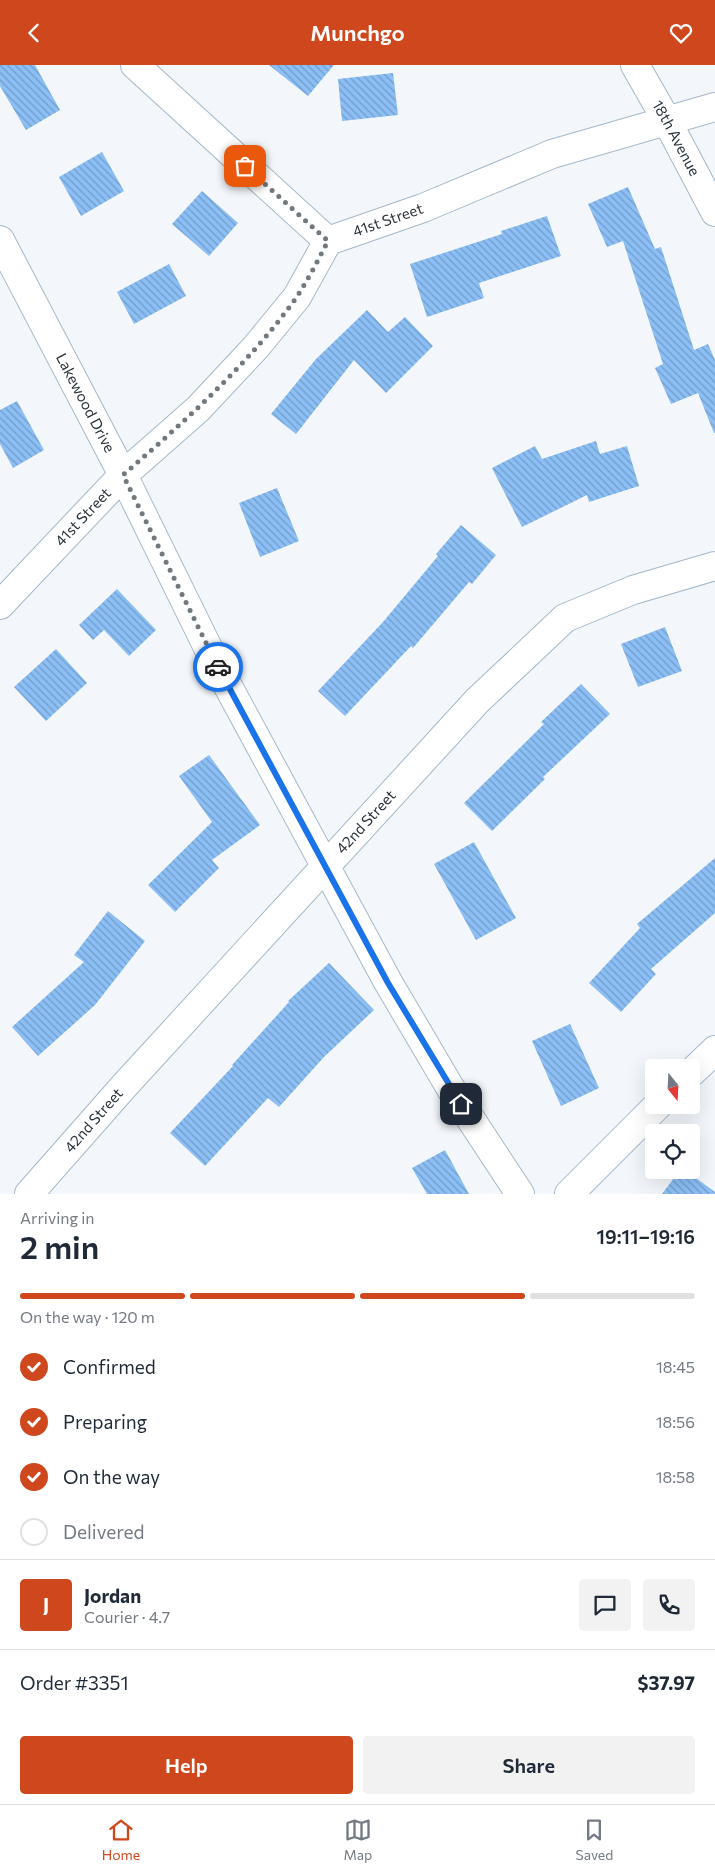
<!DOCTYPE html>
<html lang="en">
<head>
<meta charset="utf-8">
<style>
  :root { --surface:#fff; --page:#f2f2f3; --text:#1f2937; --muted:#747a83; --line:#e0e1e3; --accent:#cf471c }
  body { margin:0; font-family:Commissioner,sans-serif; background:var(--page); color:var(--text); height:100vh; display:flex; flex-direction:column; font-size:19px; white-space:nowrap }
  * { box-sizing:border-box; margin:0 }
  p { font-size:16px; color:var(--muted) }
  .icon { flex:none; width:28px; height:28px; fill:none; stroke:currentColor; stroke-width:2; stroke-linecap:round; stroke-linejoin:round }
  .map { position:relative; height:1129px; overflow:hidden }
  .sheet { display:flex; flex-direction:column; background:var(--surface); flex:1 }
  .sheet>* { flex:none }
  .needle { width:32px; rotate:162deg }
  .buttons { position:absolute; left:645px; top:994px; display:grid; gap:10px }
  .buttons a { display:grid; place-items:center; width:55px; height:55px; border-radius:5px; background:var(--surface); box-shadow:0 5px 20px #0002; font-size:25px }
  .pin { position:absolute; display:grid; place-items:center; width:42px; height:42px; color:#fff; margin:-21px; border-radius:10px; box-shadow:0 2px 8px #0006 }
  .courier { position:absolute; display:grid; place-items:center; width:50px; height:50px; margin:-25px; border:4px solid #1a73e8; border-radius:50%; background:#fff; color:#222; box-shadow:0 1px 6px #0007 }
  .headline em { font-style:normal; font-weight:600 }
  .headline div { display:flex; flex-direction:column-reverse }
  .headline { display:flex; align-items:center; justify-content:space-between; height:85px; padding:0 20px }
  h1 { font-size:32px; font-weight:600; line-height:38px }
  .bar { display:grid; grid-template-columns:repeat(4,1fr); gap:8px 5px; align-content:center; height:60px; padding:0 20px }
  .bar i { height:6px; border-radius:4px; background:var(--line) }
  .bar .on { background:var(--accent) }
  .bar p { grid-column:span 4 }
  .line { display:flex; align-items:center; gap:12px; padding:0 20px; border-top:1px solid var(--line) }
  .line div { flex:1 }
  .round { display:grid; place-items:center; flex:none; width:52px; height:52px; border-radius:5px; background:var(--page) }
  ol { padding:0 20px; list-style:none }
  li { display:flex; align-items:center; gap:15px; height:55px }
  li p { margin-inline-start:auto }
  li .icon { padding:5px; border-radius:50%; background:var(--accent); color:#fff; stroke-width:4 }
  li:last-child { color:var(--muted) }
  li i { width:28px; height:28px; border:2px solid var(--line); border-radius:50% }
  .action { display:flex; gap:10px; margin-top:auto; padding:10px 20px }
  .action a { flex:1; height:58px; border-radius:5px; background:var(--accent); color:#fff; font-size:20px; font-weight:600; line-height:58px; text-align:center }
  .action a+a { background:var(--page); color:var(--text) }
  header { display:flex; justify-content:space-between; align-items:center; height:65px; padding:0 20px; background:var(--accent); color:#fff; font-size:22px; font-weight:600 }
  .dock { display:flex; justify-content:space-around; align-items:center; height:70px; border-top:1px solid var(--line); background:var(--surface); font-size:14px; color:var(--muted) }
  .dock a { display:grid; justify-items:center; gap:2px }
  .dock .on { color:var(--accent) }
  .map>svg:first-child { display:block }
</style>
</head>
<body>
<header><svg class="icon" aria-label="back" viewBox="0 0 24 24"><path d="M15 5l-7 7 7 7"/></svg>Munchgo<svg class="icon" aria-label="heart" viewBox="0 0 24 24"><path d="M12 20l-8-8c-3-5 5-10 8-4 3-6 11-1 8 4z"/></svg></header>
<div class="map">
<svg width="715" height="1129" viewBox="0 0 715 1129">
  <defs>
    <pattern id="building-back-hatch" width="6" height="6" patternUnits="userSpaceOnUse" patternTransform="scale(1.25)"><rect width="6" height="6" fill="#8bbff5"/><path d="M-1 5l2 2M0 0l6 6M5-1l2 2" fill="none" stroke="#729cc8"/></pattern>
  </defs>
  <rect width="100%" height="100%" fill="#f3f7fb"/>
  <g fill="url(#building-back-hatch)">
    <polygon points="0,0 35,0 60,45 26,65 0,21"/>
    <polygon points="269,0 334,0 308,31"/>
    <polygon points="393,8 398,50 342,56 338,14"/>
    <polygon points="102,87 124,126 81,151 59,112"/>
    <polygon points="628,122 655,184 661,182 694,285 708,279 715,295 715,368 714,368 698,328 671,339 655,303 663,299 623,176 607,182 588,139"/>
    <polygon points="202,126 238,158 209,191 172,159"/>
    <polygon points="547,151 561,191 479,218 484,233 427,252 410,199 502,169 501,166"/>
    <polygon points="169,199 186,231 134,259 117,227"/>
    <polygon points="367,245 388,267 405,252 433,281 386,328 354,295 296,369 271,349 316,294"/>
    <polygon points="17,336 44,385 13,403 0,379 0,345"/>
    <polygon points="596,376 600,389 627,381 639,421 589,437 587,430 522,462 492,403 535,381 542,394"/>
    <polygon points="277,423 299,476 260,492 239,438"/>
    <polygon points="461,460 496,490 472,519 469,517 413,583 411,581 345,651 318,626 383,557 438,491 436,489"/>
    <polygon points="117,524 156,565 129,591 104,565 93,575 79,560"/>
    <polygon points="665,562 682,606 638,622 621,579"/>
    <polygon points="56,584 87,618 46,656 14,622"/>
    <polygon points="581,619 610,649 543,712 545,714 492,766 464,738 544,659 541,657"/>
    <polygon points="209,690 260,760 212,795 219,803 175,847 148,820 212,757 179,711"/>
    <polygon points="474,777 516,853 476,875 434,799"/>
    <polygon points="715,793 715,848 651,904 656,909 621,947 589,918 640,863 637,859"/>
    <polygon points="108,846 145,876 95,940 38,991 12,962 84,897 74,890"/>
    <polygon points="329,898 374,945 324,992 279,1042 268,1033 205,1101 170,1068 233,1001 232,1000 289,937 288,936"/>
    <polygon points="570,959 599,1023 561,1041 532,976"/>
    <polygon points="445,1085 469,1129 427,1129 412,1103"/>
    <polygon points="680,1105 685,1105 715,1127 715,1129 662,1129"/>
  </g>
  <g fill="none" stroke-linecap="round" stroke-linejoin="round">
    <g stroke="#a5b8cb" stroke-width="30">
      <g id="minor">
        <polyline points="135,0 328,176"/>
        <path id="s1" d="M635 0 667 56 715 147"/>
        <path id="s2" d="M0 175 123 410 216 599 388 917 451 1024 520 1129"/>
        <path id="s3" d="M0 540 123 410 198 344 256 282 297 232 328 176 423 143 552 89 715 42"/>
        <polyline points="691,1008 715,985"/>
        <path id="s4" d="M29 1129 125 1020 477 636 565 553 633 525 715 501"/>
        <polyline points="569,1129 658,1040"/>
      </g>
    </g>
    <use href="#minor" stroke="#fff" stroke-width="28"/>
  </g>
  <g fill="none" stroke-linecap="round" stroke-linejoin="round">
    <path stroke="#71787e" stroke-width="5" stroke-dasharray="0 9" d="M218 602 123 410C185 356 248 300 296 233 308 215 318 195 328 176L245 101"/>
    <polyline stroke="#1a73e8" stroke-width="6" points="218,602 388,918 461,1039"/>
  </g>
  <g text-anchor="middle" stroke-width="4" stroke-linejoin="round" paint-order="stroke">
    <g font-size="15" fill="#2b333b" stroke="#fff">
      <text dy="5" stroke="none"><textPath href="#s1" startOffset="84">18th Avenue</textPath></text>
      <text dy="5" stroke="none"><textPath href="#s3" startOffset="556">41st Street</textPath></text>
      <text dy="5" stroke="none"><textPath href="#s2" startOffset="184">Lakewood Drive</textPath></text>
      <text dy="5" stroke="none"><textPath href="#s3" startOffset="121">41st Street</textPath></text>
      <text dy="5" stroke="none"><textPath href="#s4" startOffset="502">42nd Street</textPath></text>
      <text dy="5" stroke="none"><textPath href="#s4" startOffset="98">42nd Street</textPath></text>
    </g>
  </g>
</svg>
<div class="buttons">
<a><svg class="needle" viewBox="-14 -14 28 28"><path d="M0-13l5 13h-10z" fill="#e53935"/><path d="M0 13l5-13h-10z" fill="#747a83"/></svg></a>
<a><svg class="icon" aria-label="locate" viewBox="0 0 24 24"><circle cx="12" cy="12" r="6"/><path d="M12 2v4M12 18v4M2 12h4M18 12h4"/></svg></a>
</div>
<div class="pin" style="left:245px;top:101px;background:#ea580c"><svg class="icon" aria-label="bag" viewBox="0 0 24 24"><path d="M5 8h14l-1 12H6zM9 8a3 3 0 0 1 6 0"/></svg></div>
<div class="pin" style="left:461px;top:1039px;background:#1f2937"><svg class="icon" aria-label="home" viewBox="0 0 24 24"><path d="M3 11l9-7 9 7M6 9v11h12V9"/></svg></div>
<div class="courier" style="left:218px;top:602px"><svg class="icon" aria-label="car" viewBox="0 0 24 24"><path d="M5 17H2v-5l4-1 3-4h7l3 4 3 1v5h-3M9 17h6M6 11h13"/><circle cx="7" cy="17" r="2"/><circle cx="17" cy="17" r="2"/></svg></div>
</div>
<section class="sheet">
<div class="headline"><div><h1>2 min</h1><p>Arriving in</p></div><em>19:11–19:16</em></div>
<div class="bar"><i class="on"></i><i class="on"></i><i class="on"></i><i></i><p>On the way · 120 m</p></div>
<ol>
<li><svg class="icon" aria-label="check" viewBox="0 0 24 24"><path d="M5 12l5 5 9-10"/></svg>Confirmed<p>18:45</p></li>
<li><svg class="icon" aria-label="check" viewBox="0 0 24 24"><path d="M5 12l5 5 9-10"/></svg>Preparing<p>18:56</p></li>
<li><svg class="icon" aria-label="check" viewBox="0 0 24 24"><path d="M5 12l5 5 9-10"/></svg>On the way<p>18:58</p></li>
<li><i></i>Delivered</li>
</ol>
<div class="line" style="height:90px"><b class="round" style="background:var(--accent);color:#fff">J</b><div><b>Jordan</b><p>Courier · 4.7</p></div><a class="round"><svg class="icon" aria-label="chat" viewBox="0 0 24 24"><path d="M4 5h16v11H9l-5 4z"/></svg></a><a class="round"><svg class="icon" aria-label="phone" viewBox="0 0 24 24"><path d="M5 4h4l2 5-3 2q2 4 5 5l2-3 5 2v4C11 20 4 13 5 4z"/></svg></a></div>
<div class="line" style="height:65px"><div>Order #3351</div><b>$37.97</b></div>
<div class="action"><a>Help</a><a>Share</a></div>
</section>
<nav class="dock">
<a class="on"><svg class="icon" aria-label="home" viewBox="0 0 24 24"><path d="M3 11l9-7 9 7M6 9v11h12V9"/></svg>Home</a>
<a><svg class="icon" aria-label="map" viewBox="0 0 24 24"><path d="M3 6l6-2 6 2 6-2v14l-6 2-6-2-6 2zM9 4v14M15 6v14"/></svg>Map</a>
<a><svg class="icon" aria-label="saved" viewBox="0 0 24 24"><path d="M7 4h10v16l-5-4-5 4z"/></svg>Saved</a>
</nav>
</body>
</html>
